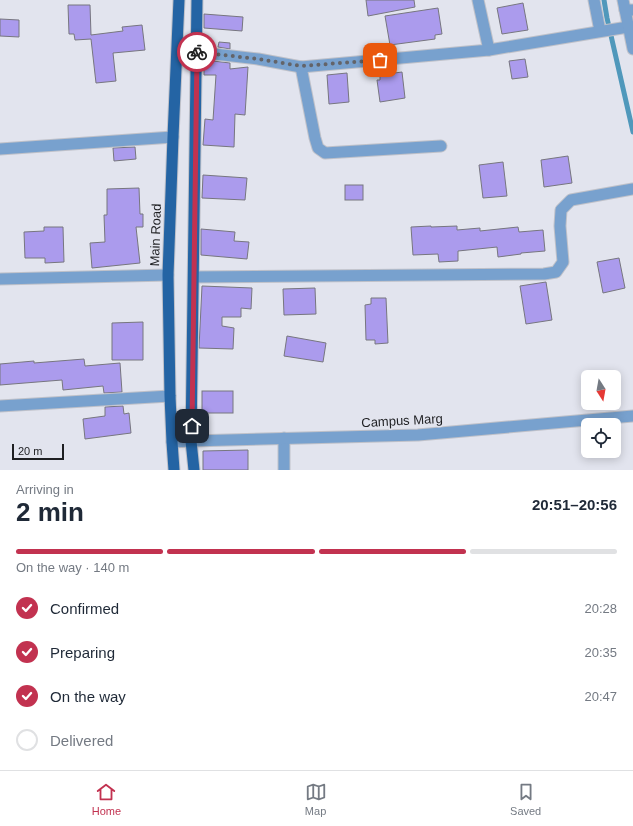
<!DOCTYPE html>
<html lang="en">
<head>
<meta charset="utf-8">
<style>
  :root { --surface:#fff; --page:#f2f2f3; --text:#1f2937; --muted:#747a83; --line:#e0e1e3; --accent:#c23250 }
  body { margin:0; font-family:Helvetica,sans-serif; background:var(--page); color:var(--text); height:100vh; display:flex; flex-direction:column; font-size:15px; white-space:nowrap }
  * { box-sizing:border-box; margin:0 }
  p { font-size:13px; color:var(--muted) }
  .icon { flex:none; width:22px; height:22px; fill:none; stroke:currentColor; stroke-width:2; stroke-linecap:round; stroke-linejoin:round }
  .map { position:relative; height:470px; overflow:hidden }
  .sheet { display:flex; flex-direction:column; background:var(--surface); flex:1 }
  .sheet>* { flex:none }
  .needle { width:26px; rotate:169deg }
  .fabs { position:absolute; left:581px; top:370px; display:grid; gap:8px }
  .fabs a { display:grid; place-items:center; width:40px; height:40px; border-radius:6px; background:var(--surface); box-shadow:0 2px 10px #0003; font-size:20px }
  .scale { position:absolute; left:12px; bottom:10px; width:52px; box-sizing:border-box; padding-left:4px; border:2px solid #1e1f22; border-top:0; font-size:11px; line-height:14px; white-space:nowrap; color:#1e1f22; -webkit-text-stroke:3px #e2e4ee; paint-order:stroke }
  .pin { position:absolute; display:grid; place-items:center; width:34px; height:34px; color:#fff; margin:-17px; border-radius:8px; box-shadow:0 2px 6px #0006 }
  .courier { position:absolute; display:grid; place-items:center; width:40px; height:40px; margin:-20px; border:3px solid #c23250; border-radius:50%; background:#fff; color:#222; box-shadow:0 1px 5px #0007 }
  .headline em { font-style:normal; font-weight:700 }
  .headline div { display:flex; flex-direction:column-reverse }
  .headline { display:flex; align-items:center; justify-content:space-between; height:68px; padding:0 16px }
  h1 { font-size:26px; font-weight:700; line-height:30px }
  .bar { display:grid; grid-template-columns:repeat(4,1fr); gap:6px 4px; align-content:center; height:48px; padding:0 16px }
  .bar i { height:5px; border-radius:3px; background:var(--line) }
  .bar .selected { background:var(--accent) }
  .bar p { grid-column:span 4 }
  ol { padding:0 16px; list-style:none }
  li { display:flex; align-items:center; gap:12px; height:44px }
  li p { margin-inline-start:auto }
  li .icon { padding:4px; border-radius:50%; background:var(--accent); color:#fff; stroke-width:4 }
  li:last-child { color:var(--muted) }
  li i { width:22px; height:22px; border:2px solid var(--line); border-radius:50% }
  .menu { display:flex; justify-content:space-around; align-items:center; height:56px; border-top:1px solid var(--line); background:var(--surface); font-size:11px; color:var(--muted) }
  .menu a { display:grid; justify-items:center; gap:2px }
  .menu .selected { color:var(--accent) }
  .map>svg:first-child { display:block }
</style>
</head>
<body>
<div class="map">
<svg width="633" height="470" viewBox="0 0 633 470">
  <rect width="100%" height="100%" fill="#e2e4ee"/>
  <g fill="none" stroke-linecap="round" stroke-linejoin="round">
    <polyline stroke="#5098bb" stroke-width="5" points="604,0 607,18 633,132"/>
  </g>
  <g fill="#ab9bed" stroke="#77767f">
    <polygon points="366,0 414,0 415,7 368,16"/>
    <polygon points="523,3 528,30 502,34 497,8"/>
    <polygon points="68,5 90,5 91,35 123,31 122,27 142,25 145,50 113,53 116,81 96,83 91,39 75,40 74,34 69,34"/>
    <polygon points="438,8 442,34 435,35 435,39 390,45 385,16"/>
    <polygon points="204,14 243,17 242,31 204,28"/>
    <polygon points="0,19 19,20 19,37 0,36"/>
    <polygon points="219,42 230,43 230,49 218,47"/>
    <polygon points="525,59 528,77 512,79 509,61"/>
    <polygon points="204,60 230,63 230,69 248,67 245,115 235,114 234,147 203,145 205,119 213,120 216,75 204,75"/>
    <polygon points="402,72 405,98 380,102 377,80 380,80 380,75"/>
    <polygon points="347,73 349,102 329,104 327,75"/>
    <polygon points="135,147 136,159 114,161 113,148"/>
    <polygon points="568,156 572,183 544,187 541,160"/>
    <polygon points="503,162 507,196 483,198 479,165"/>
    <polygon points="203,175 247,178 245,200 202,198"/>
    <rect x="345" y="185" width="18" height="15"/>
    <polygon points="139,188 140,214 143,214 143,227 136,227 140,263 92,268 90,243 105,242 104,215 107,215 107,189"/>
    <polygon points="431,226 431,227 457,226 457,230 480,228 480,231 518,227 519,232 543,230 545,251 521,253 521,254 498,257 497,247 458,251 458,261 439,262 438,254 413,255 411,227"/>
    <polygon points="44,227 63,227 64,262 45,263 45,258 25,258 24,232 44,231"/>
    <polygon points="201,229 235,232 234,241 249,242 247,259 201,255"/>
    <polygon points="619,258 625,288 603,293 597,262"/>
    <polygon points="546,282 552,320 526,324 520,286"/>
    <polygon points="202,286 252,288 251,309 241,308 241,317 222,317 222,326 234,328 233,349 199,348"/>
    <polygon points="315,288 316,314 284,315 283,289"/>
    <polygon points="371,298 386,298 388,343 375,344 375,340 366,340 365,305 371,304"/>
    <polygon points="143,322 143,360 112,360 112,323"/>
    <polygon points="287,336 326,343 323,362 284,356"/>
    <polygon points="84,359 85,366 120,363 122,392 104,393 103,386 63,390 62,380 0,385 0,364 34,361 34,363"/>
    <rect x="202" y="391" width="31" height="22"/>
    <polygon points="123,406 124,414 129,413 131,433 85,439 83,419 105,416 105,407"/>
    <polygon points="248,450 248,470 203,470 203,451"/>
  </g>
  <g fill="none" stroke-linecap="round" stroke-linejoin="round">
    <g stroke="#bfc1c9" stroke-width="13">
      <g id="minor">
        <polyline points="594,0 600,31"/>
        <polyline points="625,10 633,10"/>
        <polyline points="489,50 628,27"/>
        <polyline points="197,52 258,59 301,67 489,50 478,0"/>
        <polyline points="301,67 315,138 318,148 325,153 441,146"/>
        <polyline points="0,149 173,137"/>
        <polyline points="194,277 544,274 556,272 563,262 560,226 561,210 571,200 633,189"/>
        <polyline points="0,279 168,275"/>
        <polyline points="0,406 170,396"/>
        <polyline points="284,438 284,470"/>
        <polyline points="172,442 191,441 418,435 633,416"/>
      </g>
    </g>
    <g stroke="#bfc1c9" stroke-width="13">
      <polyline id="tertiary" points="623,0 633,49"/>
    </g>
    <g stroke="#bfc1c9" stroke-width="13">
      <g id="primary">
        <polyline points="174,470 172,442 170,396 168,275 173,137 179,0"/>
        <polyline points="194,470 191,441 197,0"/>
      </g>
    </g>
    <use href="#minor" stroke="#78a1ce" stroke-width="11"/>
    <use href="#tertiary" stroke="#78a1ce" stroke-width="11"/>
    <use href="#primary" stroke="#2464a4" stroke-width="11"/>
  </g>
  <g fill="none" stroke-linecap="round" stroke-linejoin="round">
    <polyline stroke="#636469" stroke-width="4" stroke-dasharray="0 7.2" points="197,52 258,59 301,66 380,60"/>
    <polyline stroke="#c23250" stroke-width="5" points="192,426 197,52"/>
  </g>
  <g text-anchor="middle" stroke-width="3" stroke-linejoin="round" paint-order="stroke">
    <g font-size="13" fill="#1e1f22" stroke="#e2e4ee">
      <text transform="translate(155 235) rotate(-88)" y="5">Main Road</text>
      <text transform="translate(402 420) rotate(-3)" y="5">Campus Marg</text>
    </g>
  </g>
</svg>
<div class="fabs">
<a><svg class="needle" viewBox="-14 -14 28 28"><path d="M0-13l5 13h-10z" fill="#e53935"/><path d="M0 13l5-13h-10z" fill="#747a83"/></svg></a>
<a><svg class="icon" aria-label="locate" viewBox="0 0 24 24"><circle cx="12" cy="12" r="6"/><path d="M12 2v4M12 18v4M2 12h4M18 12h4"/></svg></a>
</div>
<div class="scale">20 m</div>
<div class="pin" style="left:380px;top:60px;background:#ea580c"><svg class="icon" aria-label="bag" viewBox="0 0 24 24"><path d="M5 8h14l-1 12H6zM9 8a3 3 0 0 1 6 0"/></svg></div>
<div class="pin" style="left:192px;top:426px;background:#1f2937"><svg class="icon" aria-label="home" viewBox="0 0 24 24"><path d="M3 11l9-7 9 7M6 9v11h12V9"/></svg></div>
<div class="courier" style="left:197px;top:52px"><svg class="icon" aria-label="bike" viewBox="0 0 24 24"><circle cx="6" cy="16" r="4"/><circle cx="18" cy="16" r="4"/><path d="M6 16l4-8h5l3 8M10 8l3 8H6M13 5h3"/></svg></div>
</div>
<section class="sheet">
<div class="headline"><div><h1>2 min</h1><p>Arriving in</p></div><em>20:51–20:56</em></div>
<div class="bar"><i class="selected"></i><i class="selected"></i><i class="selected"></i><i></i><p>On the way · 140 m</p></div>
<ol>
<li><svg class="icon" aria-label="check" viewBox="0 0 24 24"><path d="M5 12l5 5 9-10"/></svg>Confirmed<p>20:28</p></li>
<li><svg class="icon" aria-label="check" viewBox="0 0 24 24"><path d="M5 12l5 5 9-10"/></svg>Preparing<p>20:35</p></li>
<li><svg class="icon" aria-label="check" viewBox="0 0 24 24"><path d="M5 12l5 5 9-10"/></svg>On the way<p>20:47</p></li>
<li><i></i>Delivered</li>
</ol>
</section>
<nav class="menu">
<a class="selected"><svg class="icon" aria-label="home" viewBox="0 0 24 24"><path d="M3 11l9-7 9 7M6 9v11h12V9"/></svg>Home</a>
<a><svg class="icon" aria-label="map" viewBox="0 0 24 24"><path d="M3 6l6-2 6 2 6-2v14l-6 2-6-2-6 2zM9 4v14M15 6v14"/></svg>Map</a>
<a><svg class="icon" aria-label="saved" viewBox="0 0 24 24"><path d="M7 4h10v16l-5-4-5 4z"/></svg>Saved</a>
</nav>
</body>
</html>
